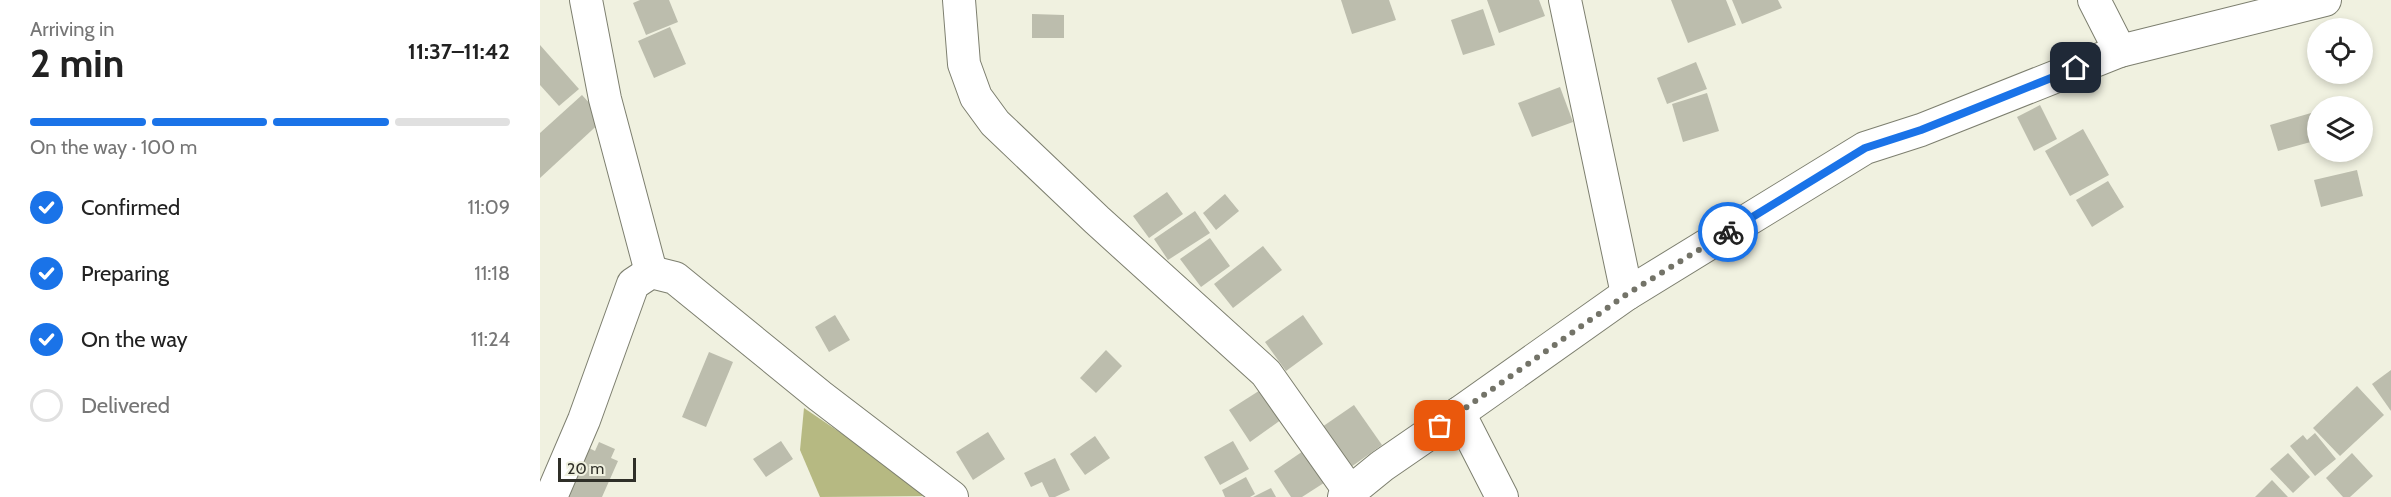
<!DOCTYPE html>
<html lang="en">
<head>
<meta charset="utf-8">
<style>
  :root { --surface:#fff; --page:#f6f6f6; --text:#222; --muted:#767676; --line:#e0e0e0; --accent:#1a73e8 }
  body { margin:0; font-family:Cabin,sans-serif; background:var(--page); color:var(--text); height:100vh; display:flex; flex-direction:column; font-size:22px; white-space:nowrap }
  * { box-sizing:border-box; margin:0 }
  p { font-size:20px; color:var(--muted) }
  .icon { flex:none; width:33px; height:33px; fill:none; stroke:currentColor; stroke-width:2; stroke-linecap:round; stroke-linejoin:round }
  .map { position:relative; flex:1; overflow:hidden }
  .sheet { display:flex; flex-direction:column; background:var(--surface); width:540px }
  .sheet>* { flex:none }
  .buttons { position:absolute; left:1767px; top:18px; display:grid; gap:12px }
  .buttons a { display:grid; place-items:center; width:66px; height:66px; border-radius:50%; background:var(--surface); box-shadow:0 3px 9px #0003; font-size:30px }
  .scale { position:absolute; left:18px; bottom:15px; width:78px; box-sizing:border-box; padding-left:6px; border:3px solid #2f2f28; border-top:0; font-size:16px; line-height:21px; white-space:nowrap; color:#2f2f28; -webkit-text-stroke:4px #f0f1e0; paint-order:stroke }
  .pin { position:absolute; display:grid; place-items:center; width:51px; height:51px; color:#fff; margin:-26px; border-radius:12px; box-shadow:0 3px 9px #0006 }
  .courier { position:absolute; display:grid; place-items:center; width:60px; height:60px; margin:-30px; border:4px solid #1a73e8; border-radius:50%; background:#fff; color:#222; box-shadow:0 2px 8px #0007 }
  .overview em { font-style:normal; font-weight:800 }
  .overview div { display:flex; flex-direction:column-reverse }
  .overview { display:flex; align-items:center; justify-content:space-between; height:102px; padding:0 30px }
  h1 { font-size:39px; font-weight:800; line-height:45px }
  .bar { display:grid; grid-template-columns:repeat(4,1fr); gap:9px 6px; align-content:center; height:72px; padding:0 30px }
  .bar i { height:8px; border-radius:4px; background:var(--line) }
  .bar .current { background:var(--accent) }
  .bar p { grid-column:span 4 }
  ol { padding:0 30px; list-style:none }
  li { display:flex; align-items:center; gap:18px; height:66px }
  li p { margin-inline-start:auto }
  li .icon { padding:6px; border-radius:50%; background:var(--accent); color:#fff; stroke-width:4 }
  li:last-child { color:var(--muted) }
  li i { width:33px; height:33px; border:3px solid var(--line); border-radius:50% }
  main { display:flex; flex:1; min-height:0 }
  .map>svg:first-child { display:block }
</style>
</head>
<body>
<main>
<section class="sheet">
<div class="overview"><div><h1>2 min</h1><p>Arriving in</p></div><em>11:37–11:42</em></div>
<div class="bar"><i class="current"></i><i class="current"></i><i class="current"></i><i></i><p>On the way · 100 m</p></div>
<ol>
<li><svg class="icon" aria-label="check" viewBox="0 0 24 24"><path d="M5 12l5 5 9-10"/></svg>Confirmed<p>11:09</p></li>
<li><svg class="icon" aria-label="check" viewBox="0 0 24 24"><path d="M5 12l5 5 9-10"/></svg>Preparing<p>11:18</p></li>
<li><svg class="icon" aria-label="check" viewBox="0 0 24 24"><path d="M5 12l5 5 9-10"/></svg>On the way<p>11:24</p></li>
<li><i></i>Delivered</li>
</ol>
</section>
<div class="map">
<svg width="1851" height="497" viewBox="0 0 1851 497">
  <rect width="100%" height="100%" fill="#f0f1e0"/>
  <polygon fill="#b6b982" points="264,408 394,496 280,497 260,450"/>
  <g fill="#bcbdad">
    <polygon points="100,0 129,0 138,22 106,35 93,3"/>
    <polygon points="801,0 849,0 856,20 812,34"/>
    <polygon points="947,0 999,0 1005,16 959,33"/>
    <polygon points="1131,0 1186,0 1196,25 1148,43"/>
    <polygon points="1192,0 1238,0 1242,8 1202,24"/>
    <polygon points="943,9 955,45 923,55 911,20"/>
    <polygon points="492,14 524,15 524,38 492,38"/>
    <polygon points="130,27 146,64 114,78 98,41"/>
    <polygon points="0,45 39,89 19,106 0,85"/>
    <polygon points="1156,62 1167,89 1127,104 1117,78"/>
    <polygon points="1020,87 1033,122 992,137 978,103"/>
    <polygon points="1167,93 1179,131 1143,142 1132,104"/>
    <polygon points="42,95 64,119 0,178 0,133"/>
    <polygon points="1500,105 1517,139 1494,151 1477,117"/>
    <polygon points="1778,111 1778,140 1738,151 1730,125"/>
    <polygon points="1543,129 1569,175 1530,196 1505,151"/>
    <polygon points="1817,170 1823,196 1781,207 1774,180"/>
    <polygon points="1568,181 1584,207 1552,227 1536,200"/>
    <polygon points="627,192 643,214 609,238 593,216"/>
    <polygon points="685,194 699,211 676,230 663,213"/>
    <polygon points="655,211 670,233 628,260 614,239"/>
    <polygon points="670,238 690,266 661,287 640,259"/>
    <polygon points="723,246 742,270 693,308 674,284"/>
    <polygon points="295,315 310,340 289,352 275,327"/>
    <polygon points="763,315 783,344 746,371 725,342"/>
    <polygon points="566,350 582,366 556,393 540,378"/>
    <polygon points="169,352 193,362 166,427 142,417"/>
    <polygon points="1851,370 1851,411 1832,384"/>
    <polygon points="1817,386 1844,415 1800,456 1773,428"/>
    <polygon points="725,387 745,417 710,442 689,410"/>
    <polygon points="814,405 842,445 811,467 782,427"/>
    <polygon points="448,432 465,459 433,480 416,452"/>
    <polygon points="1775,433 1796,459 1775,476 1750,446 1763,435 1767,440"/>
    <polygon points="555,436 570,458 545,475 530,454"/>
    <polygon points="241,441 253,459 226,477 213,459"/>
    <polygon points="693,441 709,469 680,485 664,457"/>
    <polygon points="59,442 75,449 71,458 78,461 62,497 26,497 47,447 55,451"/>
    <polygon points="769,447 790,479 762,497 751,497 734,471"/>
    <polygon points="1748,453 1770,477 1753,493 1730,469"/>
    <polygon points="1812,453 1833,476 1810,497 1803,497 1786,478"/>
    <polygon points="515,458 530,490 515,497 509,497 502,482 491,487 484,473"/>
    <polygon points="706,477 715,494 710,497 685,497 682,490"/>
    <polygon points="1732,480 1748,497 1715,497"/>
    <polygon points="731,488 736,497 713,497"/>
  </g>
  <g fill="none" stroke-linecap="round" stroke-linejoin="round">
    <g stroke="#7d7f6f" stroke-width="34">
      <g id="minor">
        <polyline points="46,0 65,99 111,272"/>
        <polyline points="419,0 424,64 436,97 455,123 557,220 726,373 810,492"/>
        <polyline points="1025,0 1087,294"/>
        <polyline points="1554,0 1580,51"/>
        <polyline points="919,413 1087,294 1325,148 1381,130 1580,51 1785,0"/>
        <polyline points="11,497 44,420 93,284 111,272 135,278 280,396 412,497"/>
        <polyline points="804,497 842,466 919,413 962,497"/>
      </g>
    </g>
    <use href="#minor" stroke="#fff" stroke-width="32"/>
  </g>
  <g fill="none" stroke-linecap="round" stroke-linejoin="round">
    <polyline stroke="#737368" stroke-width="6" stroke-dasharray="0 10.8" points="900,426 1087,294 1188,232"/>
    <polyline stroke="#1a73e8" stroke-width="8" points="1188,232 1325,148 1381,130 1536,68"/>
  </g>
</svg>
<div class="buttons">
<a><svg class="icon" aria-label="locate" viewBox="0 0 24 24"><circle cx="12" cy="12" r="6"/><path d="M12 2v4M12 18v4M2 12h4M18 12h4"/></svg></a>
<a><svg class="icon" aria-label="layers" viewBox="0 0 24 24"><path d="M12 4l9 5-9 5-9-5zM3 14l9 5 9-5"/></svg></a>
</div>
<div class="scale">20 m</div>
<div class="pin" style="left:900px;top:426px;background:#ea580c"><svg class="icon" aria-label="bag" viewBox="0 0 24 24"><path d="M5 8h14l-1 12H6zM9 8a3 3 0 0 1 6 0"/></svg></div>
<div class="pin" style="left:1536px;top:68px;background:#1f2937"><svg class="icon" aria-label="home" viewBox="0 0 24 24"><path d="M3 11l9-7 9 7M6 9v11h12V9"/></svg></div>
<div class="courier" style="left:1188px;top:232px"><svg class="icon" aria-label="bike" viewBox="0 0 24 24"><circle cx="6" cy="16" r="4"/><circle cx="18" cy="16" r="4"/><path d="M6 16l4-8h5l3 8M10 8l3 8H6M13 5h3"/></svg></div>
</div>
</main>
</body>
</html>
